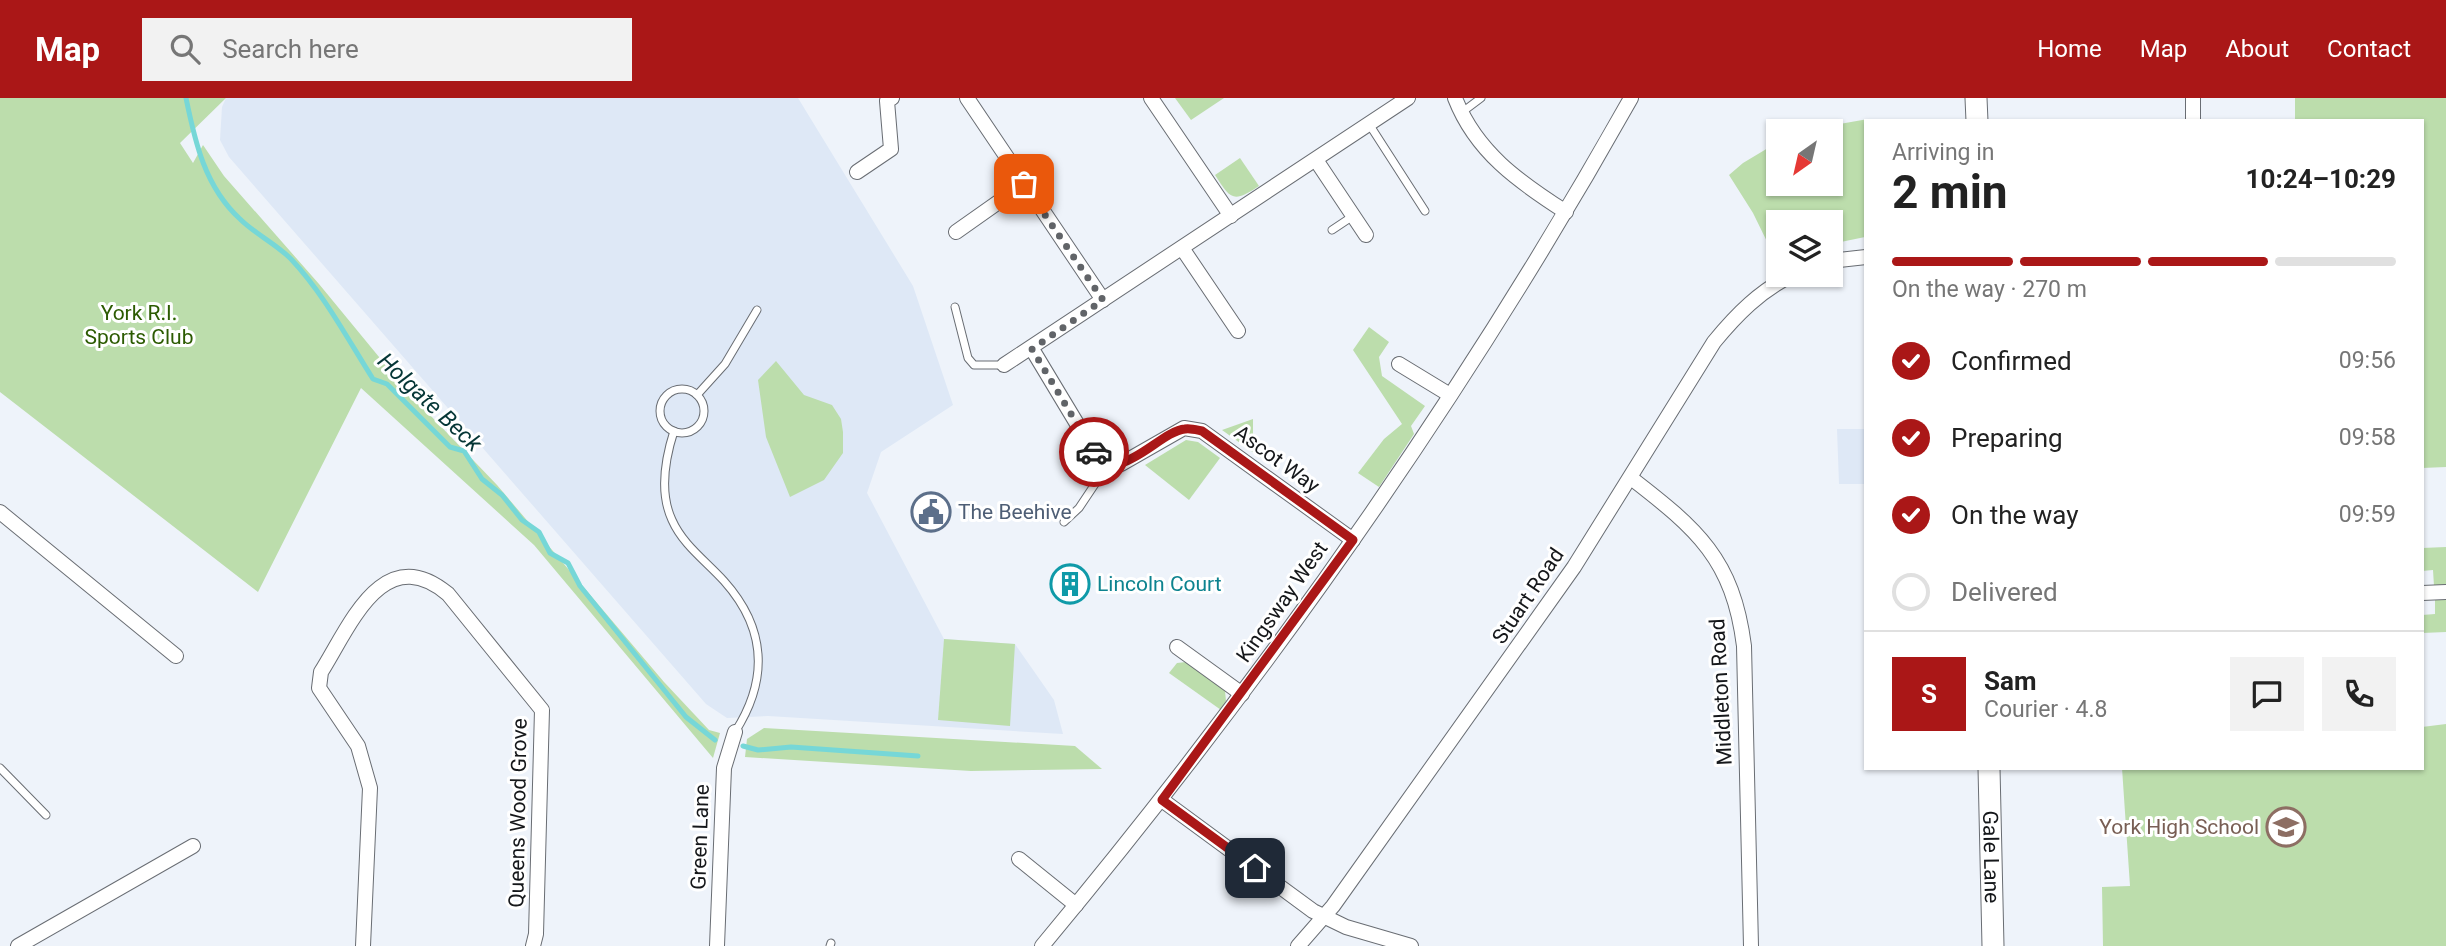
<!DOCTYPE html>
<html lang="en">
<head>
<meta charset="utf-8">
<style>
  :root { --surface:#fff; --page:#f2f2f2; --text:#222; --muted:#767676; --line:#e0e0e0; --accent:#aa1717 }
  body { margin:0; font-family:Roboto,sans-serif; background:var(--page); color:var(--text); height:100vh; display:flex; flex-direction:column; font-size:26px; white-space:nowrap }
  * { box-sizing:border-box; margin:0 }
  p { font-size:23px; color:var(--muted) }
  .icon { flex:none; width:38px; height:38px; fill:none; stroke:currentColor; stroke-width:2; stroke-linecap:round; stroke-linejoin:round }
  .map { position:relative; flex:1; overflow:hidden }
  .details { position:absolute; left:1864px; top:21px; width:560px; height:651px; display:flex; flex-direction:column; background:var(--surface); border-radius:0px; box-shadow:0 2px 5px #0004 }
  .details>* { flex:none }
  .needle { width:46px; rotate:214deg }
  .tools { position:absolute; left:1766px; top:21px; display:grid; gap:14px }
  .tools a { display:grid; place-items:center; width:77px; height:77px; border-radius:0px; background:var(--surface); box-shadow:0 2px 5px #0004; font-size:35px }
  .pin { position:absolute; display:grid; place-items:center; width:60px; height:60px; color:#fff; margin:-30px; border-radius:14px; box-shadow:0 4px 10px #0006 }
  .courier { position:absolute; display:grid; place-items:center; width:70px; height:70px; margin:-35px; border:5px solid #aa1717; border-radius:50%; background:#fff; color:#222; box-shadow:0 2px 9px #0007 }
  .overview em { font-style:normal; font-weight:700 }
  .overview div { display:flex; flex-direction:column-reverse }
  .overview { display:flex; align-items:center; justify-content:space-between; height:119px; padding:0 28px }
  h1 { font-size:46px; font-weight:700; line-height:52px }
  .bar { display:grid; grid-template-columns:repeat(4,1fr); gap:10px 7px; align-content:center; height:84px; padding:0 28px }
  .bar i { height:9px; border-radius:5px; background:var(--line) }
  .bar .active { background:var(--accent) }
  .bar p { grid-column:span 4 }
  .line { display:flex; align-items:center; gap:18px; padding:0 28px; border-top:2px solid var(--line) }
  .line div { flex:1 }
  .round { display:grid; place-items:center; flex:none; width:74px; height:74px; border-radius:0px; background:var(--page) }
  ol { padding:0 28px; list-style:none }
  li { display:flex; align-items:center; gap:21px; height:77px }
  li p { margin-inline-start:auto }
  li .icon { padding:7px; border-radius:50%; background:var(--accent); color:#fff; stroke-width:4 }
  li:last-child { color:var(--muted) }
  li i { width:38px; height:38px; border:4px solid var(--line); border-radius:50% }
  header { display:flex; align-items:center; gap:42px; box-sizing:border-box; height:98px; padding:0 35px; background:var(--accent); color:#fff }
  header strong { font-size:33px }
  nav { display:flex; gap:38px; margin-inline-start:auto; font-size:24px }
  .search { width:490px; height:63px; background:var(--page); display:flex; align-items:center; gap:18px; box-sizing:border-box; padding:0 24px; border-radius:0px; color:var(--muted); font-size:26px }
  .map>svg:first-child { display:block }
</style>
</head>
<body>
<header>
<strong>Map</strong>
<div class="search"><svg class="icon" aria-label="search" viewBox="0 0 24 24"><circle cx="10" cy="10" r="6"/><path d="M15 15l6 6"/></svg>Search here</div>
<nav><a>Home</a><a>Map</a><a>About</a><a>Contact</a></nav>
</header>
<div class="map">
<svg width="2446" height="848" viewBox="0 0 2446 848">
  <rect width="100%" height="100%" fill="#eef3fa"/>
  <g fill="#dee8f6">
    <polygon points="226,0 798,0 913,188 953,307 881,354 867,395 944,541 1015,546 1054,602 1063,636 768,618 727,620 706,606 229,59 220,42 222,9"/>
    <polygon points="1837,331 1865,331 1865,386 1839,386"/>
  </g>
  <g fill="#bcddac">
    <polygon points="0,0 226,0 180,45 193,65 203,47 224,78 319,186 407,293 497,387 664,584 709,632 720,635 713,660 534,447 361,290 258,494 0,294"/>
    <polygon points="1175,0 1224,0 1191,22"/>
    <polygon points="2295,0 2446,0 2446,369 2422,370 2422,23 2295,23"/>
    <polygon points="1868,21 1865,139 1831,146 1830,124 1778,124 1778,166 1753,115 1729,77 1743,65 1778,44 1778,86 1830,86 1830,33 1800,33"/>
    <path d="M1240 60 1259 88C1233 105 1231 102 1215 77Z"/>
    <polygon points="1369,229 1389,244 1379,259 1382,278 1425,308 1411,328 1414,336 1379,389 1358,375 1384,341 1402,326 1353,252"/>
    <polygon points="776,263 804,297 832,307 841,321 843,334 843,355 824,382 790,399 766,339 758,282"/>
    <polygon points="1253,321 1253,340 1261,360 1222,332"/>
    <polygon points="1186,342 1198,344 1220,360 1189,402 1145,367"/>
    <polygon points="2446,449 2446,487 2434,488 2433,472 2422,473 2422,450"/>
    <polygon points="2435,501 2446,501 2446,534 2422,535 2422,517 2435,516"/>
    <polygon points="944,541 1015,546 1010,628 938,622"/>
    <polygon points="1186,564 1225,593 1226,603 1221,612 1169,575 1177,565"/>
    <polygon points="2446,626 2446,848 2103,848 2102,789 2130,788 2122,670 2422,670 2422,629"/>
    <polygon points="764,630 1075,648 1102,671 971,673 745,659 747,641"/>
  </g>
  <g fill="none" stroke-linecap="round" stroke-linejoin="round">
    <g stroke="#76d7d7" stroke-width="5">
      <path d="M186 0C195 44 205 89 240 121 255 136 275 145 291 161 324 196 347 240 373 281L387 286 450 349 464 353 482 381 502 397 522 422 539 434 550 455 568 465 580 488 686 619 715 642"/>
      <polyline points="743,648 758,652 791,649 918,658"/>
    </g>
    <g stroke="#696d73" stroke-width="9">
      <g id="lane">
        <polyline points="1461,15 1481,0"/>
        <polyline points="1369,26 1425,113"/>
        <polyline points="1332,132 1353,118"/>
        <polyline points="955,209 968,260 974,267 1004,267"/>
        <circle cx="682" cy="313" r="22"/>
        <polyline points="697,297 725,266 757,212"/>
        <path d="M674 333C665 361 659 394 672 422 683 447 706 463 724 483 766 530 769 581 735 634"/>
        <polyline points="1064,424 1079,410 1109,365"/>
        <polyline points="0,670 46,717"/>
        <polyline points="830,848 831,845"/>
      </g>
    </g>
    <g stroke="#696d73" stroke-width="16">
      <g id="street">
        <polyline points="967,0 1103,202"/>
        <polyline points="1151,0 1231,118"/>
        <path d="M1455 0C1476 54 1519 84 1566 114"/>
        <polyline points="2193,23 2193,0"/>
        <polyline points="1316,62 1366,137"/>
        <polyline points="857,74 891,51 887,3 892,0"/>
        <polyline points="956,134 1024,86"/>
        <polyline points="1182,150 1238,233"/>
        <polyline points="1830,163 1866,159"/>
        <polyline points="1032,251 1097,359 1121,366 1184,330 1202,333 1353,442"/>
        <polyline points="1399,266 1450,297"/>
        <polyline points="1004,267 1408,0"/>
        <path d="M1631 380C1697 431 1733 461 1744 548L1751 848"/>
        <polyline points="0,414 176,558"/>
        <polyline points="2422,495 2446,494"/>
        <polyline points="1177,549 1242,596"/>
        <polyline points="1162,702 1313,813 1346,829 1411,848"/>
        <polyline points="1019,761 1076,807"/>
        <polyline points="18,848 193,748"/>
        <path d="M363 848 370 690 358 648 319 590 321 574C350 528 383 442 448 496L542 612 536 836 533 848"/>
        <polyline points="717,848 724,670 735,634"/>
        <path d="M1042 848C1262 584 1462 301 1631 0"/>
        <path d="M1298 848 1333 808 1574 469 1714 244C1737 216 1760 193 1792 177"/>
      </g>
    </g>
    <g stroke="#696d73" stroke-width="23">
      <g id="secondary">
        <polyline points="1976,0 1977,23"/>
        <path id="s1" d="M1989 670 1993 848"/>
      </g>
    </g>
    <use href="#lane" stroke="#fff" stroke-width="7"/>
    <use href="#street" stroke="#fff" stroke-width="14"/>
    <use href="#secondary" stroke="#fff" stroke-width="21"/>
  </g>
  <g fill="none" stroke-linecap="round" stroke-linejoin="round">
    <polyline stroke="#616468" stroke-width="7" stroke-dasharray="0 12.6" points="1024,86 1103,202 1032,251 1094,354"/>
    <path stroke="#aa1717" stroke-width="9" d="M1094 354C1118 390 1159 333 1185 331 1190 330 1197 332 1202 333L1353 442 1162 702 1255 770"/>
  </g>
  <defs>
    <g id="civic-ring" transform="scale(2.0125)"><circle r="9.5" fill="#fff" stroke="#5c6f8a" stroke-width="1.5"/><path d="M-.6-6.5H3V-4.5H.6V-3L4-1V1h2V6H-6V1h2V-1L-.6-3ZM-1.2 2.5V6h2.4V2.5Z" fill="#5c6f8a"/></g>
    <g id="building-ring" transform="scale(2.0125)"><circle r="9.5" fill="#fff" stroke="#0f9aa8" stroke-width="1.5"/><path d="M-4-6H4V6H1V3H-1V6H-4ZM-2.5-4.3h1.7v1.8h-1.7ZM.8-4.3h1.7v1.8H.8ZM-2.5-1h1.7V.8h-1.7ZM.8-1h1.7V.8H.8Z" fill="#0f9aa8"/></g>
    <g id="school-ring" transform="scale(2.0125)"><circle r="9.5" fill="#fff" stroke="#8d6e63" stroke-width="1.5"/><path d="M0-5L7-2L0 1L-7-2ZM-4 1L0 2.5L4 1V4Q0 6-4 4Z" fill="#8d6e63"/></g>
  </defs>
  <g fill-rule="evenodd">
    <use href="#civic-ring" x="931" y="414"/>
    <use href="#building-ring" x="1070" y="486"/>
    <use href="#school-ring" x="2286" y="729"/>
  </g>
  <g text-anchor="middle" stroke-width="6" stroke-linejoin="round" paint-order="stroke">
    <g font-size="21" fill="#2c5b02" stroke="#fff">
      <text x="139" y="222">York R.I.<tspan x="139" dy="24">Sports Club</tspan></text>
    </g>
    <g font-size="21" fill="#15171a" stroke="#fff">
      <text transform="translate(1277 361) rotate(36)" y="7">Ascot Way</text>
      <text transform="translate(1528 498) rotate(-56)" y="7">Stuart Road</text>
      <text transform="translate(1282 504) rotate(-55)" y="7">Kingsway West</text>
      <text transform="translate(1721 594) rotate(-93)" y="7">Middleton Road</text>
      <text transform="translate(518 715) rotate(-89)" y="7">Queens Wood Grove</text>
      <text transform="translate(700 739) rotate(-88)" y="7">Green Lane</text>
      <text dy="7" stroke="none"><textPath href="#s1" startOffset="89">Gale Lane</textPath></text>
    </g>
    <g font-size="21" fill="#4e5e75" stroke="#fff" text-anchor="start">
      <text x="958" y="421">The Beehive</text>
    </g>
    <g font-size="21" fill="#0d838f" stroke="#fff" text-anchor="start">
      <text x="1097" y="493">Lincoln Court</text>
    </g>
    <g font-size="21" fill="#785e54" stroke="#fff" text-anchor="end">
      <text x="2259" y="736">York High School</text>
    </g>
    <g font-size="23" font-style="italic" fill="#053636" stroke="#fff">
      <text transform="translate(430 304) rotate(43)" y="8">Holgate Beck</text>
    </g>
  </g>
</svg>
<div class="tools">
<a><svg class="needle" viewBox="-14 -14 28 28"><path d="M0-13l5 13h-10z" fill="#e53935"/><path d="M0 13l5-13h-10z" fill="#767676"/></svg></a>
<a><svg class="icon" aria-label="layers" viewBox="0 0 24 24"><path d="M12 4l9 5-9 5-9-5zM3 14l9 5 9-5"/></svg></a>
</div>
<div class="pin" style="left:1024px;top:86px;background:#ea580c"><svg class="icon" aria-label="bag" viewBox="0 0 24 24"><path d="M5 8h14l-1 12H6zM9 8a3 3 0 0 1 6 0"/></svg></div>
<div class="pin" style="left:1255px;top:770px;background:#1f2937"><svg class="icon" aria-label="home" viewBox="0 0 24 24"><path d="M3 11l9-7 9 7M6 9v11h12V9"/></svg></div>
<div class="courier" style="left:1094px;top:354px"><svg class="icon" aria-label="car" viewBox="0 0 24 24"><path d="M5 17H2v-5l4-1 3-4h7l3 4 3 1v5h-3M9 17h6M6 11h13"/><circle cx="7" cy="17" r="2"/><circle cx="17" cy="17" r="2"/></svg></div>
<section class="details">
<div class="overview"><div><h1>2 min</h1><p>Arriving in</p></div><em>10:24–10:29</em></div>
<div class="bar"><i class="active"></i><i class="active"></i><i class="active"></i><i></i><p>On the way · 270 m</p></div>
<ol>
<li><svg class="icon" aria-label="check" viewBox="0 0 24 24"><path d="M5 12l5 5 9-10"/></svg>Confirmed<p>09:56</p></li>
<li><svg class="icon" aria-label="check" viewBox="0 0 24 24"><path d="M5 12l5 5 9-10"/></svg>Preparing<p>09:58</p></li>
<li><svg class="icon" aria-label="check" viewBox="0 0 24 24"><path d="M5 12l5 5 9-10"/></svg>On the way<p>09:59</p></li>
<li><i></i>Delivered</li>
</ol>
<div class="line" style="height:126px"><b class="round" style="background:var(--accent);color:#fff">S</b><div><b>Sam</b><p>Courier · 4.8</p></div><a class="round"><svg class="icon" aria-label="chat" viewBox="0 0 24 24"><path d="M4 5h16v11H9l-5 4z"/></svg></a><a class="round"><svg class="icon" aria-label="phone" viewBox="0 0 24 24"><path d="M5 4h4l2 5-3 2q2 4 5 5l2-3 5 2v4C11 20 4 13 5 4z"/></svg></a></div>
</section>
</div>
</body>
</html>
